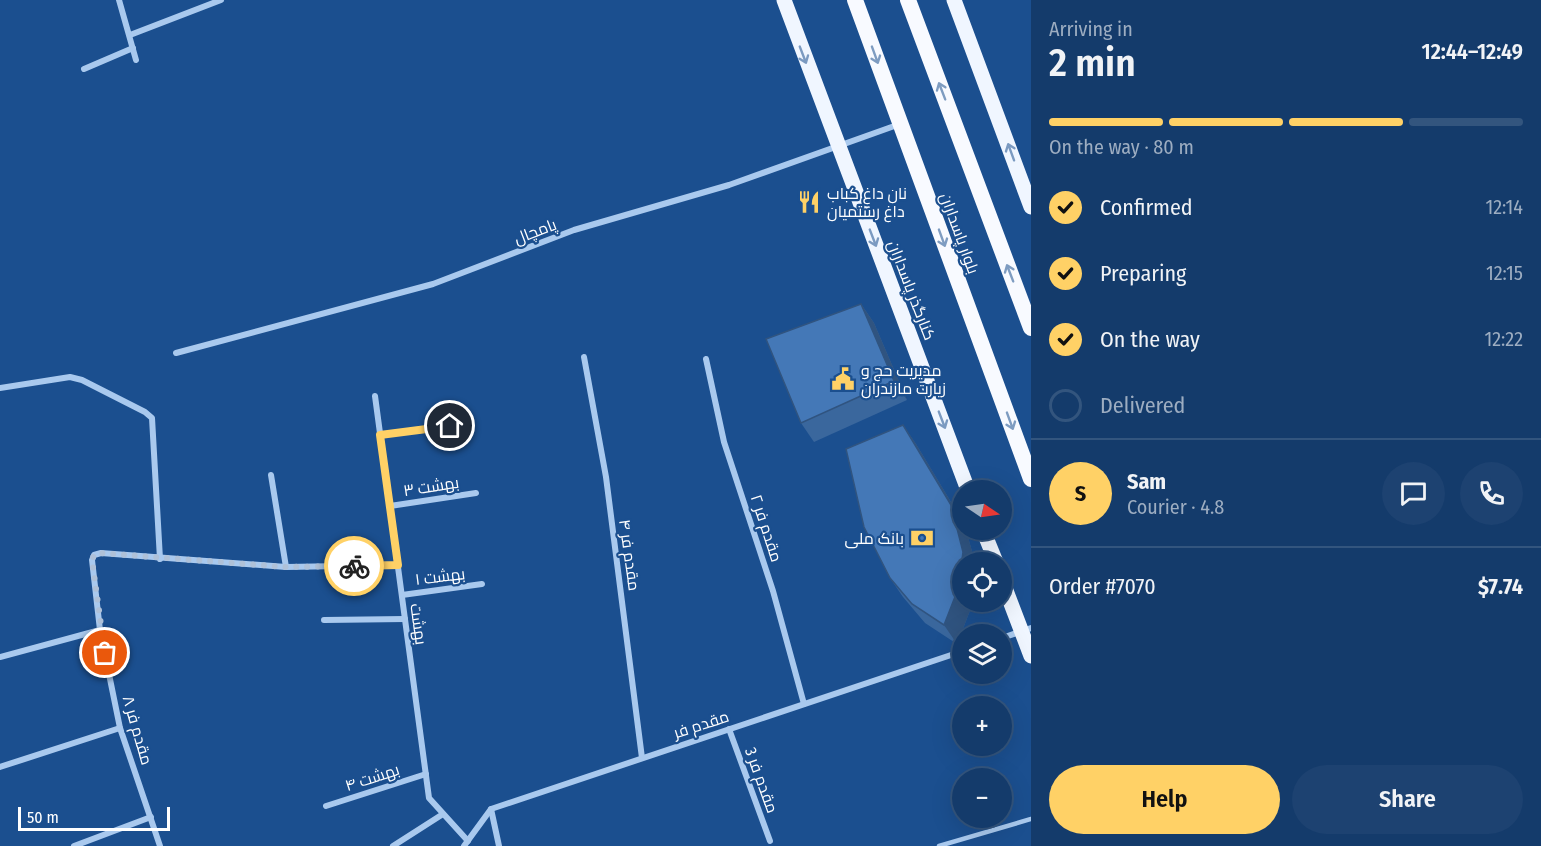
<!DOCTYPE html>
<html lang="en">
<head>
<meta charset="utf-8">
<style>
  :root { --surface:#143b6b; --page:#1d4271; --text:#f1f3f6; --muted:#9dadc1; --line:#33557e; --accent:#ffd166 }
  body { margin:0; font-family:"Fira Sans Condensed",Cairo,sans-serif; background:var(--page); color:var(--text); height:100vh; display:flex; flex-direction:column; font-size:22px; white-space:nowrap }
  * { box-sizing:border-box; margin:0 }
  p { font-size:20px; color:var(--muted) }
  .icon { flex:none; width:33px; height:33px; fill:none; stroke:currentColor; stroke-width:2; stroke-linecap:round; stroke-linejoin:round }
  .map { position:relative; flex:1; overflow:hidden }
  .sheet { display:flex; flex-direction:column; background:var(--surface); width:510px }
  .sheet>* { flex:none }
  .needle { width:39px; rotate:103deg }
  .controls { position:absolute; left:952px; top:480px; display:grid; gap:12px }
  .controls a { display:grid; place-items:center; width:60px; height:60px; border-radius:50%; background:var(--surface); box-shadow:0 6px 24px #0002,0 0 0 2px var(--line); font-size:30px }
  .scale { position:absolute; left:18px; bottom:15px; width:152px; box-sizing:border-box; padding-left:6px; border:3px solid #fff; border-top:0; font-size:16px; line-height:21px; white-space:nowrap; color:#fff; -webkit-text-stroke:4px #1b4f8f; paint-order:stroke }
  .pin { position:absolute; display:grid; place-items:center; width:51px; height:51px; color:#fff; margin:-26px; border:3px solid #fff; border-radius:50%; box-shadow:0 2px 6px #0007 }
  .courier { position:absolute; display:grid; place-items:center; width:60px; height:60px; margin:-30px; border:4px solid #ffd166; border-radius:50%; background:#fff; color:#222; box-shadow:0 2px 8px #0007 }
  .head em { font-style:normal; font-weight:600 }
  .head div { display:flex; flex-direction:column-reverse }
  .head { display:flex; align-items:center; justify-content:space-between; height:102px; padding:0 18px }
  h1 { font-size:39px; font-weight:600; line-height:45px }
  .bar { display:grid; grid-template-columns:repeat(4,1fr); gap:9px 6px; align-content:center; height:72px; padding:0 18px }
  .bar i { height:8px; border-radius:4px; background:var(--line) }
  .bar .selected { background:var(--accent) }
  .bar p { grid-column:span 4 }
  .line { display:flex; align-items:center; gap:15px; padding:0 18px; border-top:2px solid var(--line) }
  .line div { flex:1 }
  .round { display:grid; place-items:center; flex:none; width:63px; height:63px; border-radius:32px; background:var(--page) }
  ol { padding:0 18px; list-style:none }
  li { display:flex; align-items:center; gap:18px; height:66px }
  li p { margin-inline-start:auto }
  li .icon { padding:6px; border-radius:50%; background:var(--accent); color:#111; stroke-width:4 }
  li:last-child { color:var(--muted) }
  li i { width:33px; height:33px; border:3px solid var(--line); border-radius:50% }
  .primary-button { display:flex; gap:12px; margin-top:auto; padding:12px 18px }
  .primary-button a { flex:1; height:69px; border-radius:36px; background:var(--accent); color:#111; font-size:24px; font-weight:600; line-height:69px; text-align:center }
  .primary-button a+a { background:var(--page); color:var(--text) }
  main { display:flex; flex:1; min-height:0 }
  .map>svg:first-child { display:block }
</style>
</head>
<body>
<main>
<div class="map">
<svg width="1031" height="846" viewBox="0 0 1031 846">
  <rect width="100%" height="100%" fill="#1b4f8f"/>
  <g fill="none" stroke-linecap="round" stroke-linejoin="round">
    <polyline stroke="#a9c9ee" stroke-width="4.5" points="939,846 1031,819"/>
    <g stroke="#a9c9ee" stroke-width="6">
      <polyline points="119,0 136,60"/>
      <polyline points="130,35 221,0"/>
      <polyline points="84,69 133,48"/>
      <polyline points="176,353 433,284 574,230 729,185 900,124"/>
      <polyline points="584,357 606,477 642,758"/>
      <polyline points="706,359 724,442 773,591 804,704"/>
      <polyline points="0,388 70,377 82,380 145,412 152,418 160,559"/>
      <polyline points="375,396 429,798 468,841"/>
      <polyline points="380,435 450,426"/>
      <polyline points="271,475 286,567"/>
      <polyline points="390,506 476,493"/>
      <polyline points="402,595 482,584"/>
      <polyline points="324,620 405,619"/>
      <polyline points="1002,638 1031,628"/>
      <polyline points="0,657 100,630"/>
      <polyline points="729,729 770,841"/>
      <polyline points="0,767 120,728"/>
      <polyline points="326,806 426,774"/>
      <polyline points="491,809 499,846"/>
      <polyline points="74,846 151,817"/>
      <polyline points="160,846 120,728 100,630 92,560 94,555 101,553 286,567 398,565"/>
      <polyline points="393,846 443,814"/>
      <polyline points="464,846 491,809 963,651"/>
    </g>
    <g stroke="#f0f6ff" stroke-width="15">
      <polyline points="784,0 968,490"/>
      <polyline points="954,0 1031,207"/>
      <polyline points="983,530 996,562"/>
      <polyline points="1002,580 1031,656"/>
    </g>
    <g stroke="#f8faff" stroke-width="16">
      <polyline points="855,0 1031,479"/>
      <polyline points="908,0 1031,328"/>
    </g>
  </g>
  <g fill="#3a679d">
    <polygon points="861,304 874,323 907,400 814,442 801,423"/>
    <polygon points="903,425 916,444 963,522 963,530 966,530 975,562 963,562 971,608 957,644 925,623 903,597 890,578"/>
  </g>
  <g fill="#305480">
    <polygon points="861,304 874,323 907,400 894,381"/>
    <polygon points="903,425 916,444 963,522 963,530 966,530 975,562 963,562 963,602 972,602 971,608 957,644 944,625"/>
  </g>
  <g fill="#4478b7" stroke="#305480" stroke-width="1.5">
    <polygon points="861,304 894,381 801,423 766,339"/>
    <polygon points="903,425 951,505 963,552 958,589 944,625 912,604 890,578 864,527 846,449"/>
  </g>
  <defs><path id="oneway-shaft" d="M-6 0H5M1.5-3L5.5 0L1.5 3" fill="none" stroke-width="1.6" stroke-linecap="round" stroke-linejoin="round" transform="scale(1.5)"/></defs>
  <g stroke="#7b9ac1">
    <use href="#oneway-shaft" transform="translate(803 55) rotate(69)"/>
    <use href="#oneway-shaft" transform="translate(1011 152) rotate(-110)"/>
    <use href="#oneway-shaft" transform="translate(873 238) rotate(69)"/>
    <use href="#oneway-shaft" transform="translate(942 420) rotate(69)"/>
  </g>
  <g stroke="#7e9cc1">
    <use href="#oneway-shaft" transform="translate(875 55) rotate(70)"/>
    <use href="#oneway-shaft" transform="translate(942 91) rotate(-111)"/>
    <use href="#oneway-shaft" transform="translate(942 238) rotate(70)"/>
    <use href="#oneway-shaft" transform="translate(1010 273) rotate(-111)"/>
    <use href="#oneway-shaft" transform="translate(1010 421) rotate(70)"/>
  </g>
  <g fill="none" stroke-linecap="round" stroke-linejoin="round">
    <polyline stroke="#afc1d8" stroke-width="6" stroke-dasharray="0 10.8" points="105,653 92,560 94,555 100,553 286,567 354,566"/>
    <polyline stroke="#ffd166" stroke-width="8" points="354,566 398,565 380,435 450,426"/>
  </g>
  <defs>
    <g id="restaurant-bare" transform="scale(1.8)"><path d="M-5-6h1v4h1v-4h1v4h1v-4h1v5L-1.5 .5V6h-2V.5L-5-1ZM5-6V6H3V1.5H1.5Q1.5-4 5-6Z" fill="#ffd166" stroke="#1b4f8f" stroke-width="2.5" paint-order="stroke"/></g>
    <g id="civic-bare" transform="scale(1.8)"><path d="M-.6-6.5H3V-4.5H.6V-3L4-1V1h2V6H-6V1h2V-1L-.6-3ZM-1.2 2.5V6h2.4V2.5Z" fill="#ffd166" stroke="#1b4f8f" stroke-width="2.5" paint-order="stroke"/></g>
    <g id="bank-bare" transform="scale(1.8)"><path d="M-6-4H6V4H-6ZM0-2.3a2.3 2.3 0 1 0 0 4.6a2.3 2.3 0 1 0 0-4.6Z" fill="#ffd166" stroke="#1b4f8f" stroke-width="2.5" paint-order="stroke"/></g>
  </defs>
  <g fill-rule="evenodd">
    <use href="#restaurant-bare" x="809" y="202"/>
    <use href="#civic-bare" x="843" y="379"/>
    <use href="#bank-bare" x="922" y="538"/>
  </g>
  <g text-anchor="middle" stroke-width="4.5" stroke-linejoin="round" paint-order="stroke">
    <g font-size="16" fill="#fff" stroke="#1b4f8f" text-anchor="start">
      <text x="827" y="199">نان داغ کباب<tspan x="827" dy="18">داغ رستمیان</tspan></text>
      <text x="861" y="376">مدیریت حج و<tspan x="861" dy="18">زیارت مازندران</tspan></text>
      <text x="904" y="544" text-anchor="end">بانک ملی</text>
    </g>
    <g font-size="16" fill="#fff" stroke="#1b4f8f">
      <text transform="translate(535 231) rotate(-21)" y="6">پامچال</text>
      <text transform="translate(960 233) rotate(70)" y="6">بلوار پاسداران</text>
      <text transform="translate(912 290) rotate(69)" y="6">کنارگذر پاسداران</text>
      <text transform="translate(431 486) rotate(-9)" y="6">بهشت ۳</text>
      <text transform="translate(767 528) rotate(72)" y="6">مقدم فر ۲</text>
      <text transform="translate(630 555) rotate(82)" y="6">مقدم فر ۴</text>
      <text transform="translate(440 576) rotate(-7)" y="6">بهشت ۱</text>
      <text transform="translate(419 624) rotate(82)" y="6">بهشت</text>
      <text transform="translate(701 724) rotate(-18)" y="6">مقدم فر</text>
      <text transform="translate(138 730) rotate(74)" y="6">مقدم فر ۸</text>
      <text transform="translate(372 777) rotate(-18)" y="6">بهشت ۴</text>
      <text transform="translate(762 780) rotate(70)" y="6">مقدم فر 3</text>
    </g>
  </g>
</svg>
<div class="controls">
<a><svg class="needle" viewBox="-14 -14 28 28"><path d="M0-13l5 13h-10z" fill="#e53935"/><path d="M0 13l5-13h-10z" fill="#9dadc1"/></svg></a>
<a><svg class="icon" aria-label="locate" viewBox="0 0 24 24"><circle cx="12" cy="12" r="6"/><path d="M12 2v4M12 18v4M2 12h4M18 12h4"/></svg></a>
<a><svg class="icon" aria-label="layers" viewBox="0 0 24 24"><path d="M12 4l9 5-9 5-9-5zM3 14l9 5 9-5"/></svg></a>
<a>+</a>
<a>−</a>
</div>
<div class="scale">50 m</div>
<div class="pin" style="left:105px;top:653px;background:#ea580c"><svg class="icon" aria-label="bag" viewBox="0 0 24 24"><path d="M5 8h14l-1 12H6zM9 8a3 3 0 0 1 6 0"/></svg></div>
<div class="pin" style="left:450px;top:426px;background:#1f2937"><svg class="icon" aria-label="home" viewBox="0 0 24 24"><path d="M3 11l9-7 9 7M6 9v11h12V9"/></svg></div>
<div class="courier" style="left:354px;top:566px"><svg class="icon" aria-label="bike" viewBox="0 0 24 24"><circle cx="6" cy="16" r="4"/><circle cx="18" cy="16" r="4"/><path d="M6 16l4-8h5l3 8M10 8l3 8H6M13 5h3"/></svg></div>
</div>
<section class="sheet">
<div class="head"><div><h1>2 min</h1><p>Arriving in</p></div><em>12:44–12:49</em></div>
<div class="bar"><i class="selected"></i><i class="selected"></i><i class="selected"></i><i></i><p>On the way · 80 m</p></div>
<ol>
<li><svg class="icon" aria-label="check" viewBox="0 0 24 24"><path d="M5 12l5 5 9-10"/></svg>Confirmed<p>12:14</p></li>
<li><svg class="icon" aria-label="check" viewBox="0 0 24 24"><path d="M5 12l5 5 9-10"/></svg>Preparing<p>12:15</p></li>
<li><svg class="icon" aria-label="check" viewBox="0 0 24 24"><path d="M5 12l5 5 9-10"/></svg>On the way<p>12:22</p></li>
<li><i></i>Delivered</li>
</ol>
<div class="line" style="height:108px"><b class="round" style="background:var(--accent);color:#111">S</b><div><b>Sam</b><p>Courier · 4.8</p></div><a class="round"><svg class="icon" aria-label="chat" viewBox="0 0 24 24"><path d="M4 5h16v11H9l-5 4z"/></svg></a><a class="round"><svg class="icon" aria-label="phone" viewBox="0 0 24 24"><path d="M5 4h4l2 5-3 2q2 4 5 5l2-3 5 2v4C11 20 4 13 5 4z"/></svg></a></div>
<div class="line" style="height:78px"><div>Order #7070</div><b>$7.74</b></div>
<div class="primary-button"><a>Help</a><a>Share</a></div>
</section>
</main>
</body>
</html>
